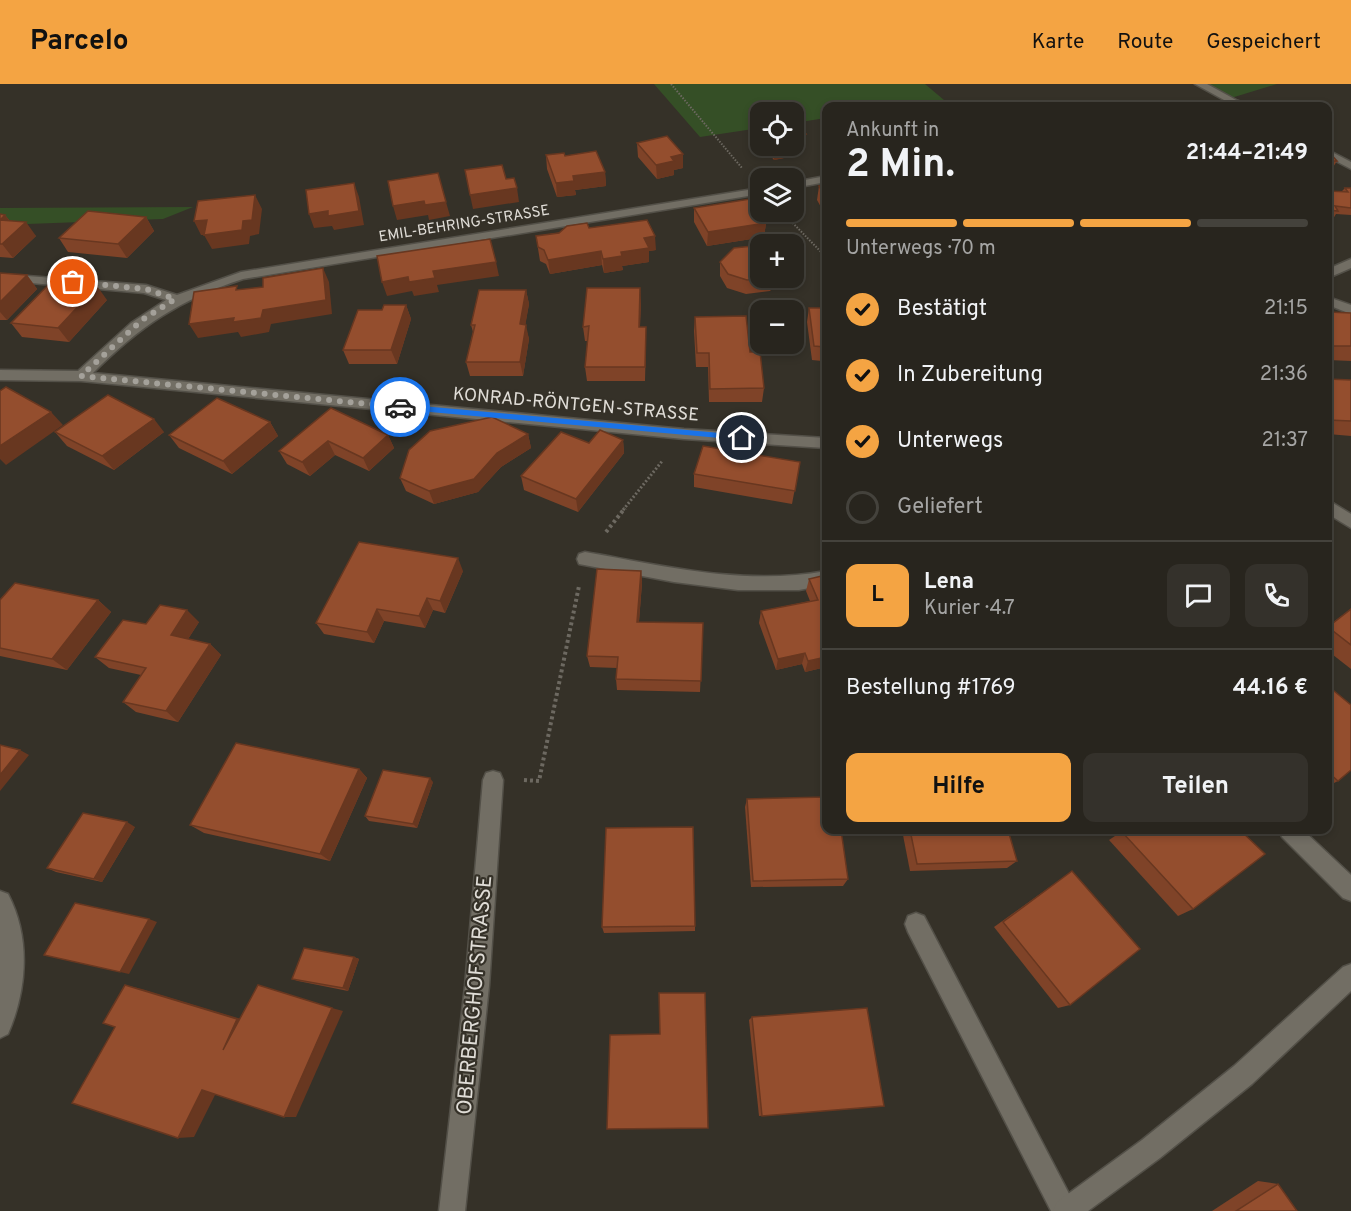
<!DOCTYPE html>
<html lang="de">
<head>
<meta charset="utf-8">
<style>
  :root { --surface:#28251e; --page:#34312b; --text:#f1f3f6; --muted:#a5a5a4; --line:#44423c; --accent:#f4a443 }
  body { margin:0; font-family:Overpass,sans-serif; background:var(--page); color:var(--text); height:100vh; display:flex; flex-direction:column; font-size:22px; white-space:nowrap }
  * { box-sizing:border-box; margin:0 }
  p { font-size:20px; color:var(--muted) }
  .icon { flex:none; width:33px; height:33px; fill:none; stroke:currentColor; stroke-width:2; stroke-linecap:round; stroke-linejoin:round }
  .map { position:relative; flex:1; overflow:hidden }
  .drawer { position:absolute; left:822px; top:18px; width:510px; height:732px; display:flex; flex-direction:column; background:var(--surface); border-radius:12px; box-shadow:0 3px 9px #0003,0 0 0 2px var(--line) }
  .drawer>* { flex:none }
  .controls { position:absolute; left:750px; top:18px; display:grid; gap:12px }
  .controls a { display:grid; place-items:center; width:54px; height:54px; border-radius:12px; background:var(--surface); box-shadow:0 3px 9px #0003,0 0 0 2px var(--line); font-size:30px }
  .pin { position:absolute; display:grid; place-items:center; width:51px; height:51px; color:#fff; margin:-26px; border:3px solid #fff; border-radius:50%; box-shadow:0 2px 6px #0007 }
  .courier { position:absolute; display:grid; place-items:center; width:60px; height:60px; margin:-30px; border:4px solid #1a73e8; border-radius:50%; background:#fff; color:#222; box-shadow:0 2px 8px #0007 }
  .head em { font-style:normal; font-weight:700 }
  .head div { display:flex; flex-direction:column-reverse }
  .head { display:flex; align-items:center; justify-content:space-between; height:102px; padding:0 24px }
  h1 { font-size:39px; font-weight:700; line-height:45px }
  .bar { display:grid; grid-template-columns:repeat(4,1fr); gap:9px 6px; align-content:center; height:72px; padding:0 24px }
  .bar i { height:8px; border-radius:4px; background:var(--line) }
  .bar .on { background:var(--accent) }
  .bar p { grid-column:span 4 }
  .line { display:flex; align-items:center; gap:15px; padding:0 24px; border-top:2px solid var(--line) }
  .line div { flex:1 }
  .round { display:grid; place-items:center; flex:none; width:63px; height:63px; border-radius:12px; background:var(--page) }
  ol { padding:0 24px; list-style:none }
  li { display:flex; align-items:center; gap:18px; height:66px }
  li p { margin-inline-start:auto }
  li .icon { padding:6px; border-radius:50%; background:var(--accent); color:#111; stroke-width:4 }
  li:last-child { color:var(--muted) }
  li i { width:33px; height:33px; border:3px solid var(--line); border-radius:50% }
  .cta { display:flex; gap:12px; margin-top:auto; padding:12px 24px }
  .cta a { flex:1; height:69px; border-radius:12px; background:var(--accent); color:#111; font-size:24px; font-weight:700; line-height:69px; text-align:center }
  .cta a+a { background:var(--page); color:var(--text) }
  header { display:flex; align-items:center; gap:36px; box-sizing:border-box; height:84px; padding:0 30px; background:var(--accent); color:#111 }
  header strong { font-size:28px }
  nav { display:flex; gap:33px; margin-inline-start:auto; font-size:21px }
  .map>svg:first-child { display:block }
</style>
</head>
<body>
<header>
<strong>Parcelo</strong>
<nav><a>Karte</a><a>Route</a><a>Gespeichert</a></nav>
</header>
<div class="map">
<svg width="1351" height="1127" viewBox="0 0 1351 1127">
  <rect width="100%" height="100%" fill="#353128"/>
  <g fill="#354f26">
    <polygon points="654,0 925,0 944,16 900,22 826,22 826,34 794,39 794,28 760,28 760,44 700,53"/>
    <polygon points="1205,0 1277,0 1231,14"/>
    <polygon points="193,123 163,135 0,141 0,124"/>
  </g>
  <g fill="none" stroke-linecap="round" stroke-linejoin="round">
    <g stroke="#535048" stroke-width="3">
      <g id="service">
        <polygon points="1195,0 1207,0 1247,22 1235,22"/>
        <polygon points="1328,66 1351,78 1351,85 1328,73"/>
        <polygon points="1279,746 1303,746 1351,791 1351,817 1343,814 1282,753"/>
        <polygon points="916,829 924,832 1078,1127 1051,1127 908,848 905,840 908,832"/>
      </g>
    </g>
    <g stroke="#535048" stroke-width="3">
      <g id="minor">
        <polygon points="1238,17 1242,18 1242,22 1221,22"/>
        <polygon points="826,92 826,98 794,104 794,98"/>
        <path d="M760 104V110L243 195C180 215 139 243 93 289L684 345 826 354V364L684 355 81 297 0 296V286L78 287 131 239 166 216 144 209 31 199 25 195 27 192 146 201 177 211 241 188Z"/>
        <polygon points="1351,175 1351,184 1328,194 1328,185"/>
        <polygon points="1328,213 1351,221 1351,230 1328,221"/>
        <polygon points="1328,416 1351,430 1351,444 1328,430"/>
        <path d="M585 468C665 482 745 502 826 487V501L799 506H738L674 498 579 480 577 475 579 470Z"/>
        <polygon points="493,687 500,689 503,696 489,902 465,1127 439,1127 465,902 483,696 486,689"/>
        <path d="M0 807 8 810C31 854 27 906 8 950L0 954Z"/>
        <polygon points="1351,880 1351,907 1252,1000 1160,1074 1088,1127 1053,1127 1057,1118 1142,1056 1234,982 1343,883"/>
      </g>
    </g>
    <g stroke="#6d6961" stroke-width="2" stroke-dasharray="1.5 1.5" stroke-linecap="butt">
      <polyline points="671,0 742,84"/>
      <polyline points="782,128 826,173"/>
    </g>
    <polyline stroke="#6d6961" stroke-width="3" stroke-dasharray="2 2" stroke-linecap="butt" points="623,426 663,376"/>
    <g stroke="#6d6961" stroke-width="4" stroke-dasharray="3 3" stroke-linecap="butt">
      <polyline points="606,448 625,424"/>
      <polyline points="524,696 539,697 579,502"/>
    </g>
    <use href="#service" fill="#726e64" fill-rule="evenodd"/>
    <use href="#minor" fill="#726e64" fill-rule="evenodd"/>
  </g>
  <g fill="#7f4328">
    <polygon points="760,40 760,60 756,55 757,41"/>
    <polygon points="637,59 683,84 674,86 674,91 657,95 638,73"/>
    <polygon points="762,62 794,62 804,63 800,64 799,71 774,76"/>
    <polygon points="1328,67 1337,77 1328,91"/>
    <polygon points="546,71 565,72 605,88 606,102 575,106 576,111 557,113 547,85"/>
    <polygon points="826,101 826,132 817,116 819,102"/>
    <polygon points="1345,104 1351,104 1351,131 1336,130 1333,135 1328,134 1328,107 1342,107"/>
    <polygon points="694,124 766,139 764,153 707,162 694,138"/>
    <polygon points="0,130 5,131 10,137 36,152 13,174 0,173"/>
    <polygon points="146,133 154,147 127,174 68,168 59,154"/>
    <polygon points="589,144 656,166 649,167 649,178 622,182 623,186 604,189 602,181 550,190 546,180 540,177 536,152"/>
    <polygon points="720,178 760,194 780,194 770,207 746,210 727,204 720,192"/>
    <polygon points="0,189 27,191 37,205 7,236 0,236"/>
    <polygon points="526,206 529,220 525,241 529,255 523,292 470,292 466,278 473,248 471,241"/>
    <polygon points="107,216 69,258 22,253 11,239"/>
    <polygon points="641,218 640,243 646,257 645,297 587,297 585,283 588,257 585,257 583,243"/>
    <polygon points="406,221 411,235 397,280 349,280 343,266"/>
    <polygon points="809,224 826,224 826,306 822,277 812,276 807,238"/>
    <polygon points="1328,228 1351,229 1351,277 1328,276"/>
    <polygon points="695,233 750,268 764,304 762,318 709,318 708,283 696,283 694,247"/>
    <polygon points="1328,295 1351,296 1351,352 1328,350"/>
    <polygon points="331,324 388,351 394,364 369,387 335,371 310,392 287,380 279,367"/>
    <polygon points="270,338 278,352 232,390 179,364 169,351"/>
    <polygon points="55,348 164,348 114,386 67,362"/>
    <polygon points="528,350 531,364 501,383 478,408 434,420 406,407 400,394"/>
    <polygon points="623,356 624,369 578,428 524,406 521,392 589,359"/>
    <polygon points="800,378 792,420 694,403 694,390"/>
    <polygon points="463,487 445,529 433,526 425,544 384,537 374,559 324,550 316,539"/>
    <polygon points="641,487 642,499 639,538 703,539 700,608 617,606 616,595 617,584 590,583 587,572"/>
    <polygon points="826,491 826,583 805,588 802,580 776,586 759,539 761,527 810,517 806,507 809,495"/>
    <polygon points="0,516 98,516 111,528 67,586 0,572"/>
    <polygon points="1351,525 1351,585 1328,567 1328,542"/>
    <polygon points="199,538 188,555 210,560 221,571 178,638 136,628 123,618 141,591 109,584 95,573 146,540"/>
    <polygon points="1328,603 1338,697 1328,702"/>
    <polygon points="359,685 367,694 330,777 204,749 190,741"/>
    <polygon points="433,698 417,744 369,737 365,732"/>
    <polygon points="747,715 848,795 843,802 751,803 745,723"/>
    <polygon points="135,743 102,798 56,788 47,784"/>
    <polygon points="902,746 1008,746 1017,777 1007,784 910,787"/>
    <polygon points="1124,746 1240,746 1193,825 1178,832 1109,756"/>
    <polygon points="1072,787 1070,921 1058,924 994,843"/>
    <polygon points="695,842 695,847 604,849 602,843"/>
    <polygon points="354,873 359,875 348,907 298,897 292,895"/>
    <polygon points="752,933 884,1022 759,1032 749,936"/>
    <polygon points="1258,1097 1278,1100 1297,1127 1212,1127"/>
  </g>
  <g fill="#683720">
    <polygon points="806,50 804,63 800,64 799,71 774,76 775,62 794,62 795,52"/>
    <polygon points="683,70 683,84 674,86 674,91 657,95 656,81 671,73"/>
    <polygon points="605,88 606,102 575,106 576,111 557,113 556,99 573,92"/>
    <polygon points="354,99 359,113 364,141 334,146 332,142 314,144 309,130"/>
    <polygon points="517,104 519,118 473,125 470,111"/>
    <polygon points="255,111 262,125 259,150 250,152 249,160 212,165 204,151 201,151 194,137 207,136 243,137"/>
    <polygon points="424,117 446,118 450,132 429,136 428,131 397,136 393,122"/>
    <polygon points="5,131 16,145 0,136"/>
    <polygon points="146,133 154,147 127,174 118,160"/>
    <polygon points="26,138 36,152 13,174 2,160"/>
    <polygon points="766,139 764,153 707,162 708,148"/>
    <polygon points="655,152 656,166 649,167 649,178 622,182 623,186 604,189 603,175 644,154"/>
    <polygon points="601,167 602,181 550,190 548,176"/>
    <polygon points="496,178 499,192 437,201 439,208 414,212 412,207 387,212 382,198 408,193 433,187"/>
    <polygon points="323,184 329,198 332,230 271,240 269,248 241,253 238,248 198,254 189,240 234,234 263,226"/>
    <polygon points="27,191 37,205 7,236 0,228 0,218"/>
    <polygon points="771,194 780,194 770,207"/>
    <polygon points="97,202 107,216 69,258 58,244"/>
    <polygon points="640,204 641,218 639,257 639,243"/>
    <polygon points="526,206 529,220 523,255 520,240"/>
    <polygon points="406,221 411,235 397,280 391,266"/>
    <polygon points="526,241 529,255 523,292 520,278"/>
    <polygon points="51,328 63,341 6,381 0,375 0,362"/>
    <polygon points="154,335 164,348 114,386 102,372"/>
    <polygon points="270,338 278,352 232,390 223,377"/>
    <polygon points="528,350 531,364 501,383 478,408 434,420 429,407 497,369"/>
    <polygon points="388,351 394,364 369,387 363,374"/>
    <polygon points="623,356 624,369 578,428 576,415"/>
    <polygon points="328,357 335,371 310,392 302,378"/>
    <polygon points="458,474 463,487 445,529 440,517"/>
    <polygon points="641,487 642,499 638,549 637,538"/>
    <polygon points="427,514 433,526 425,544 419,532"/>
    <polygon points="98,516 111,528 67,586 52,575"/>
    <polygon points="377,525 384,537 374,559 367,548"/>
    <polygon points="187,526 199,538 183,563 171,551"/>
    <polygon points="210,560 221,571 178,638 166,627"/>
    <polygon points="805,569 802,580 776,586 778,575"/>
    <polygon points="826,573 826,583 805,588 808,577"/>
    <polygon points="20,666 29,671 0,707 0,691"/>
    <polygon points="359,685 367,694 330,777 320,770"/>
    <polygon points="430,694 433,698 417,744 413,740"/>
    <polygon points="127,738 135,743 102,798 94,795"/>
    <polygon points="149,835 157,838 129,890 120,888"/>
    <polygon points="354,873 359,875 348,907 343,904"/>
    <polygon points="125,901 142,905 251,938 237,968"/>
    <polygon points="332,924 343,927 296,1033 284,1033"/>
    <polygon points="202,1006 217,1007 194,1053 178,1054"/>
  </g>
  <g fill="#944e2e" stroke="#683720" stroke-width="1.5">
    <polygon points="875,17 882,22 850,22"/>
    <polygon points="794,36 806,50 795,52 800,58 794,59"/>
    <polygon points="667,52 683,70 671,73 674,77 656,81 637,59"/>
    <polygon points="596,67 605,88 573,92 574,97 556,99 546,71 564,69 565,72"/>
    <polygon points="1328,67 1337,77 1328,77"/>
    <polygon points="502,81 506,95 514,94 517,104 470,111 465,86"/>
    <polygon points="438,89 446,118 425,121 424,117 393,122 388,97"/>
    <polygon points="354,99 359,127 328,132 328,127 309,130 306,106"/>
    <polygon points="826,101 826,114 819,102"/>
    <polygon points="1345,104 1351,104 1351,124 1335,122 1338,127 1328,126 1328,107 1348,108"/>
    <polygon points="255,111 252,136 243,137 242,146 204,151 207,136 194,137 198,117"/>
    <polygon points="750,115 766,139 708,148 694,124"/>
    <polygon points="88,127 146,133 118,160 59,154"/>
    <polygon points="0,130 5,131 0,136"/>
    <polygon points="0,136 26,138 2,160 0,160"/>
    <polygon points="647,136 655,152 644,154 649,164 621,168 622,172 603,175 601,167 548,176 544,166 538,163 536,152 559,149 567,142 587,139 589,144"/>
    <polygon points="490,155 496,178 433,187 435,194 409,198 408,193 382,198 377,172"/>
    <polygon points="753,162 760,164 760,194 765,194 747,196 728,190 720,178 734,164"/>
    <polygon points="323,184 326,216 263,226 261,234 233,238 234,234 189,240 194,208 237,202 236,206 263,203 263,194"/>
    <polygon points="0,189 27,191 0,218"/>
    <polygon points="52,197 97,202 58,244 11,239"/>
    <polygon points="587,204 640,204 639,243 646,243 645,283 585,283 589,242 583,243"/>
    <polygon points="479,206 526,206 520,240 526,241 520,278 466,278 475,241 471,241"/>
    <polygon points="384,221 406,221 391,266 343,266 358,226 382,226"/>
    <polygon points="809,224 826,224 826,275 825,263 814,262"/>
    <polygon points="1328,228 1351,229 1351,262 1328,262"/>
    <polygon points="746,232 750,268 760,268 764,304 710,305 709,269 697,269 695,233"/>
    <polygon points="1328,295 1351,296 1351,337 1328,336"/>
    <polygon points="6,303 51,328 0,362 0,307"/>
    <polygon points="108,311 154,335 102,372 55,348"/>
    <polygon points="217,314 270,338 223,377 169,351"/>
    <polygon points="331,324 388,351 363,374 328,357 302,378 279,367"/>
    <polygon points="492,333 528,350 497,369 474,395 429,407 400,394 409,366 430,347"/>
    <polygon points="600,346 623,356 576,415 521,392 561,348 589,359"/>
    <polygon points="703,362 800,378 795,407 694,390"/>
    <polygon points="359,458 458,474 440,517 427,514 419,532 377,525 367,548 316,539"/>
    <polygon points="597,485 641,487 637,538 703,539 701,597 616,595 618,573 587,572"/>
    <polygon points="826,491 826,573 808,577 805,569 778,575 761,527 818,516 809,495"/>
    <polygon points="15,499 98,516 52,575 0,564 0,516"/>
    <polygon points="160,521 187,526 171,551 210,560 166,627 123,618 146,584 95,573 123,536 146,540"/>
    <polygon points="1351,525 1351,561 1328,543"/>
    <polygon points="1328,602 1351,621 1351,686 1338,697 1328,688"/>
    <polygon points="236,659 359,685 320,770 190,741"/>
    <polygon points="0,661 20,666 0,691"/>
    <polygon points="383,686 430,694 413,740 365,732"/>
    <polygon points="826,713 826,746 841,746 848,795 753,797 747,715"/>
    <polygon points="83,729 127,738 94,795 47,784"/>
    <polygon points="693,743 695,842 602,843 606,744"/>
    <polygon points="910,746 1008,746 1017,777 917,780"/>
    <polygon points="1125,746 1240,746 1265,770 1193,825 1122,748"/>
    <polygon points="1072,787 1140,865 1070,921 1003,838"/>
    <polygon points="75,819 149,835 120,888 44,871"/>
    <polygon points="304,864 354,873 343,904 292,895"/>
    <polygon points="125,901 237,935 223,966 258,901 332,924 284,1033 202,1006 178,1054 72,1019 115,943 103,939"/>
    <polygon points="659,909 705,909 708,1044 607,1045 610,951 660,950"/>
    <polygon points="867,924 884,1022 762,1032 752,933"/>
    <polygon points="1278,1100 1297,1127 1236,1127"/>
  </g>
  <polygon fill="#1a73e8" points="400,320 742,351 746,354 742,356 397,325"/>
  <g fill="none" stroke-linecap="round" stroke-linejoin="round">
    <polyline stroke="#a4a19a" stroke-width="6" stroke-dasharray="0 10.8" points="73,198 146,205 175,215 142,236 81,292 400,323"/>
  </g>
  <g text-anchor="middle" stroke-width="4.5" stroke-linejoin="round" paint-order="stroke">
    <g font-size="15" fill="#e0ddd7" stroke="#353128">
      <text transform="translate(464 139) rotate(-9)" y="5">EMIL-BEHRING-STRASSE</text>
    </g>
    <g font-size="18" fill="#e0ddd7" stroke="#353128">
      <text transform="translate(576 320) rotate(5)" y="6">KONRAD-RÖNTGEN-STRASSE</text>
    </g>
    <g font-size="21" fill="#e0ddd7" stroke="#353128">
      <text transform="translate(474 911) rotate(-85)" y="7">OBERBERGHOFSTRASSE</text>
    </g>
  </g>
</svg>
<div class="controls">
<a><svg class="icon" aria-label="locate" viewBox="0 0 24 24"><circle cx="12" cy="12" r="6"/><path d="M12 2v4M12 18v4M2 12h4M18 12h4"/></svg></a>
<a><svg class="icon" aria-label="layers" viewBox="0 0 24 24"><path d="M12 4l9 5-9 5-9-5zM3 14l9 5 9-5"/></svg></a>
<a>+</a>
<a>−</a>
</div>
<div class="pin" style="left:73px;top:198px;background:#ea580c"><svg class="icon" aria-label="bag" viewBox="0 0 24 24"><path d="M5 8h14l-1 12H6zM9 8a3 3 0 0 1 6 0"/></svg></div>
<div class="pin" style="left:742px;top:354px;background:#1f2937"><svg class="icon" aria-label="home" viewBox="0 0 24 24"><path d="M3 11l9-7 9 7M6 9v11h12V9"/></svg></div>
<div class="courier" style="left:400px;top:323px"><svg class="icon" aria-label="car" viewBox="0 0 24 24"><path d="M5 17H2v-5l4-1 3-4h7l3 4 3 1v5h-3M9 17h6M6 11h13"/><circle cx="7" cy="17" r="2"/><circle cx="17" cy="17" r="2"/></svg></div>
<section class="drawer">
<div class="head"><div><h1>2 Min.</h1><p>Ankunft in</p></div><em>21:44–21:49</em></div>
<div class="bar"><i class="on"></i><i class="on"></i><i class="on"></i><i></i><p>Unterwegs · 70 m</p></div>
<ol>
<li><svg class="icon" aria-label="check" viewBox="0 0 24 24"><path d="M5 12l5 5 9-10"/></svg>Bestätigt<p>21:15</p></li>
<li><svg class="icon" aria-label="check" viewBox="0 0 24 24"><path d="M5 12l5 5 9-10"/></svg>In Zubereitung<p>21:36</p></li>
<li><svg class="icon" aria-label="check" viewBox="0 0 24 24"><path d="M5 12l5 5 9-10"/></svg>Unterwegs<p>21:37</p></li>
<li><i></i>Geliefert</li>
</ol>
<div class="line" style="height:108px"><b class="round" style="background:var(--accent);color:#111">L</b><div><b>Lena</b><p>Kurier · 4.7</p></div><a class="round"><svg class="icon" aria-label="chat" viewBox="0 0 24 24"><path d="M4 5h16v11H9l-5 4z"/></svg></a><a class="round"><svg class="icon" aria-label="phone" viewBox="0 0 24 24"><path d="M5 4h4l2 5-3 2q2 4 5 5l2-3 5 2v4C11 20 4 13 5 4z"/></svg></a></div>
<div class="line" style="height:78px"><div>Bestellung #1769</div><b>44.16 €</b></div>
<div class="cta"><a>Hilfe</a><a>Teilen</a></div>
</section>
</div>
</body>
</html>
